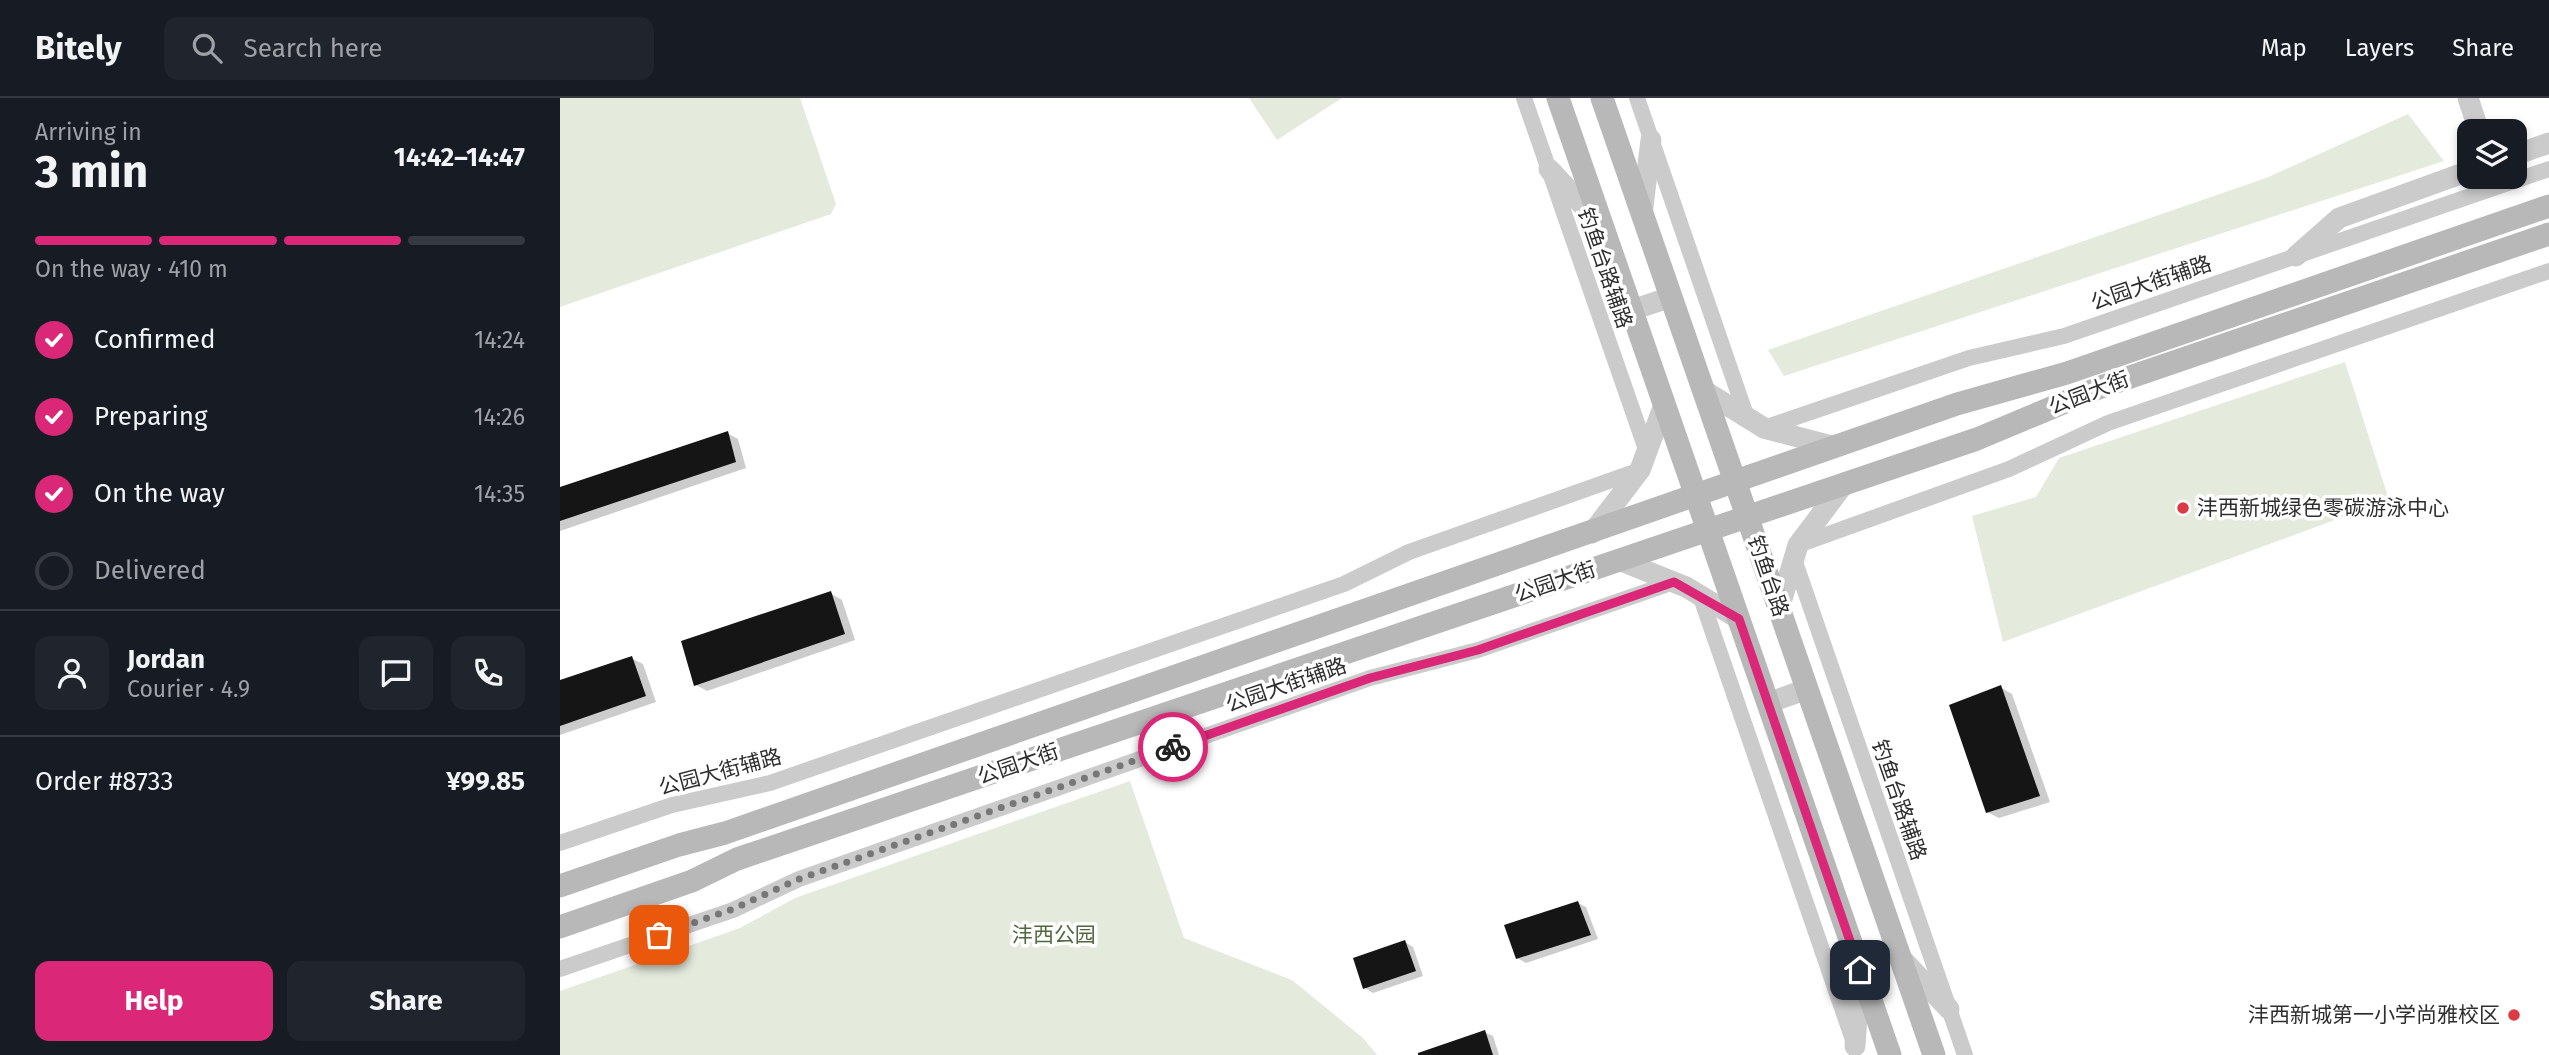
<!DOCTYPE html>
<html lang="en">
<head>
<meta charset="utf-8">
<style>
  :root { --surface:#171b24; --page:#20242c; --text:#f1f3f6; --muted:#9ea1a6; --line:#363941; --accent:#db2777 }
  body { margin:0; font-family:"Fira Sans","Noto Sans SC",sans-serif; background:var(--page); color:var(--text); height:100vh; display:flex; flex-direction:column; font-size:26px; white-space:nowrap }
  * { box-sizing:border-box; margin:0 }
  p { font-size:23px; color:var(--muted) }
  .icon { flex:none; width:38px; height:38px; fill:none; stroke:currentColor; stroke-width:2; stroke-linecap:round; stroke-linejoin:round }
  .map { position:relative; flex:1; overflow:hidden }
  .side { display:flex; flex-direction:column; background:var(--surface); width:560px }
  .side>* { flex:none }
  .fabs { position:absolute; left:1897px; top:21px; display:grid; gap:14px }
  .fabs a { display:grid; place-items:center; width:70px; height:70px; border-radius:14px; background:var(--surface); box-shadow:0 4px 10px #0003; font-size:35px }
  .pin { position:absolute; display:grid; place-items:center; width:60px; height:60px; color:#fff; margin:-30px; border-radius:14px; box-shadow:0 4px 10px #0006 }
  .courier { position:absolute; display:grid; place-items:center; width:70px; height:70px; margin:-35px; border:5px solid #db2777; border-radius:50%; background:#fff; color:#222; box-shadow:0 2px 9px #0007 }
  .headline em { font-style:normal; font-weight:700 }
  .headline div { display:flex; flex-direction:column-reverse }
  .headline { display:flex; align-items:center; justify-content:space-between; height:119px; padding:0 35px }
  h1 { font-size:46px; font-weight:700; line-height:52px }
  .bar { display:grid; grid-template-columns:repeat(4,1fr); gap:10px 7px; align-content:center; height:84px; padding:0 35px }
  .bar i { height:9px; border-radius:5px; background:var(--line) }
  .bar .selected { background:var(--accent) }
  .bar p { grid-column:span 4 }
  .line { display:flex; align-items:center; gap:18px; padding:0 35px; border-top:2px solid var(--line) }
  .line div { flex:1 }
  .round { display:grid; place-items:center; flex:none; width:74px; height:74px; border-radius:14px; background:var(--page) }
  ol { padding:0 35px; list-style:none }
  li { display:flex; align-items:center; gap:21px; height:77px }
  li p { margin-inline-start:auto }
  li .icon { padding:7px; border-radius:50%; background:var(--accent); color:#fff; stroke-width:4 }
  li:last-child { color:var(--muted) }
  li i { width:38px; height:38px; border:4px solid var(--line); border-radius:50% }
  .button { display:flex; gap:14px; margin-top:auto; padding:14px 35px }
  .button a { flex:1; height:80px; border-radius:14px; background:var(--accent); color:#fff; font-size:28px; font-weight:700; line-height:80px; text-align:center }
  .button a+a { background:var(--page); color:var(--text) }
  header { display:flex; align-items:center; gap:42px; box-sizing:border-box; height:98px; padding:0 35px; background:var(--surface); border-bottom:2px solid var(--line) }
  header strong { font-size:33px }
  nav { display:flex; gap:38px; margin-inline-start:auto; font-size:24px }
  .search { width:490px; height:63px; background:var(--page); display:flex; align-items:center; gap:18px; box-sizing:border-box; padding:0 24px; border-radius:14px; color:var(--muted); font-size:26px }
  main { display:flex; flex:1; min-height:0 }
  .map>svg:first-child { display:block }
</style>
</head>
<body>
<header>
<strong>Bitely</strong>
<div class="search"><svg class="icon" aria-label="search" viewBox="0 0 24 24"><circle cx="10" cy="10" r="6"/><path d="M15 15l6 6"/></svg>Search here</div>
<nav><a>Map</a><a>Layers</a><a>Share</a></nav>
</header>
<main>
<section class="side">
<div class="headline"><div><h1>3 min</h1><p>Arriving in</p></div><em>14:42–14:47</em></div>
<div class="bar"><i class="selected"></i><i class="selected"></i><i class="selected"></i><i></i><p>On the way · 410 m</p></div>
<ol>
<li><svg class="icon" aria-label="check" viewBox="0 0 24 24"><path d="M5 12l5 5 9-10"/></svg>Confirmed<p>14:24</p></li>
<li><svg class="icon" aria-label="check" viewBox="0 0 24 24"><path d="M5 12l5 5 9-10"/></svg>Preparing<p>14:26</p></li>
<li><svg class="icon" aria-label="check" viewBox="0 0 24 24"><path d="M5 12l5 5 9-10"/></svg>On the way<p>14:35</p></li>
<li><i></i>Delivered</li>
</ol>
<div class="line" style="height:126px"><a class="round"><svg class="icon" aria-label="person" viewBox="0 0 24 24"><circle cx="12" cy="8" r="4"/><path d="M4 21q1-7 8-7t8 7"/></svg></a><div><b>Jordan</b><p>Courier · 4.9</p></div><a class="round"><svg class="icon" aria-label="chat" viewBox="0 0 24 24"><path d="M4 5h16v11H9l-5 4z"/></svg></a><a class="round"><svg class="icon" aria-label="phone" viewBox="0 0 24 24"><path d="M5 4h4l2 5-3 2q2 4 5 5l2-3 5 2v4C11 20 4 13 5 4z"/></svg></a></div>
<div class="line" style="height:91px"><div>Order #8733</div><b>¥99.85</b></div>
<div class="button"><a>Help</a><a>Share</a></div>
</section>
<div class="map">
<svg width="1989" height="957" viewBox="0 0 1989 957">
  <rect width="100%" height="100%" fill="#fff"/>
  <g fill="#e4ebdd">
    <polygon points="0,0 240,0 276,106 271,116 0,209"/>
    <polygon points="689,0 782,0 717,42"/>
    <polygon points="1848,16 1884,63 1224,278 1208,252 1706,80"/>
    <polygon points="1785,264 1829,402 1443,544 1412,418 1476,399 1499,360"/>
    <polygon points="570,683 624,840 732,882 803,940 817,957 0,957 0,893 180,830 235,800"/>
  </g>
  <g fill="#0003">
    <polygon points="167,335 178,341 186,370 0,433 0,391"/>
    <polygon points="270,495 282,502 295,542 147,593 136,587"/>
    <polygon points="71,560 83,566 96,604 0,637 0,584"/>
    <polygon points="1440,589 1452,596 1490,704 1439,720 1427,714"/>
    <polygon points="1018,805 1026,809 1038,841 966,865 957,860"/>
    <polygon points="845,844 853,849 863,878 813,895 805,890"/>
    <polygon points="924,934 933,938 939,957 875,957"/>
  </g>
  <g fill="#151515">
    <polygon points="168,333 176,364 0,423 0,389"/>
    <polygon points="271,493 285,536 134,588 121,543"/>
    <polygon points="72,558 86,598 0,628 0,582"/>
    <polygon points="1441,587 1480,698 1426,715 1389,607"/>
    <polygon points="1018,803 1031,837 956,861 944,827"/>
    <polygon points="845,842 856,873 803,891 793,860"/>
    <polygon points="925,932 933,957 858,957 858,955"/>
  </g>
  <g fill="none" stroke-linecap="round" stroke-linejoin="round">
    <g stroke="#cbcbcb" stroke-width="16">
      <polyline points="964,0 1087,354"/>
      <polyline points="1077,0 1187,320"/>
      <polyline points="1204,330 1409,260 1504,238 1989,71"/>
      <polyline points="1238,447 1449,371 1548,325 1989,173"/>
      <polyline points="1234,461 1405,957"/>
      <polyline points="1140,497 1293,942"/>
      <polyline points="0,745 112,707 210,685 530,574 784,486 849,454 1080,372"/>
      <polyline points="0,871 173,812 239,781 810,580 918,552 1114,484"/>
    </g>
    <g stroke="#cbcbcb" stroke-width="21">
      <polyline points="1908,0 1919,33"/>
      <polyline points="1955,57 1989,45"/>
      <polyline points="989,71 1042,128"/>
      <polyline points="1082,117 1091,42"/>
      <polyline points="1736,158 1779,120 1909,73"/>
      <polyline points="1072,212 1111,199"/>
      <polyline points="1143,292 1204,330 1275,349"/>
      <polyline points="1032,435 1080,372 1104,307"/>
      <polyline points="1059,462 1126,489 1179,521"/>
      <polyline points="1219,511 1238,447 1284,386"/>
      <polyline points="1208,605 1247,591"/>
      <polyline points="1340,859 1389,911"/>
      <polyline points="1295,948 1300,872"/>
    </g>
    <g stroke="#b8b8b8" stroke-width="23">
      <polyline points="998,0 1330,957"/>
      <polyline points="1042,0 1374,957"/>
      <polyline points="0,788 119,747 165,735 1397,306 1507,275 1989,108"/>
      <polyline points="0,829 132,783 177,761 1417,341 1541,289 1989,136"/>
    </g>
  </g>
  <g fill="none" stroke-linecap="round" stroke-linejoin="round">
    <polyline stroke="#777" stroke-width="7" stroke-dasharray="0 12.6" points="99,837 173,811 239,781 613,649"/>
    <polyline stroke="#db2777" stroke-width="9" points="613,649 810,580 918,552 1114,484 1179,521 1300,872"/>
  </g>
  <g fill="#db3b43" stroke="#fff" stroke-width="2.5">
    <circle cx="1623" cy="410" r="7"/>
    <circle cx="1954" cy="917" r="7"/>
  </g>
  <g text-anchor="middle" stroke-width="7" stroke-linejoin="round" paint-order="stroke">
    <g font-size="21" fill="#2e2e2e" stroke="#fff">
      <text transform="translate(1045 170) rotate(71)" y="7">钓鱼台路辅路</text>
      <text transform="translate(1591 185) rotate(-19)" y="7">公园大街辅路</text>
      <text transform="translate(1529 295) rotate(-21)" y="7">公园大街</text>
      <text transform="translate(1208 478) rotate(71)" y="7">钓鱼台路</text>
      <text transform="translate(995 484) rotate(-19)" y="7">公园大街</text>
      <text transform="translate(726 587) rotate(-19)" y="7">公园大街辅路</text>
      <text transform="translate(458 666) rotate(-19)" y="7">公园大街</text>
      <text transform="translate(160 674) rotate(-15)" y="7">公园大街辅路</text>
      <text transform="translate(1339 702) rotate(71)" y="7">钓鱼台路辅路</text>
    </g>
    <g font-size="21" fill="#2e2e2e" stroke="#fff" text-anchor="start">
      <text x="1637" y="417">沣西新城绿色零碳游泳中心</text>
      <text x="1940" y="924" text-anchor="end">沣西新城第一小学尚雅校区</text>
    </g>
    <g font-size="21" fill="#51673e" stroke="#fff">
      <text x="494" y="844">沣西公园</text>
    </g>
  </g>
</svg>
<div class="fabs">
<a><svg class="icon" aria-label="layers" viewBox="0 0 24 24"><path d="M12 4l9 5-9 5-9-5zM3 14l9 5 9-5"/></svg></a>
</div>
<div class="pin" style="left:99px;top:837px;background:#ea580c"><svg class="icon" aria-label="bag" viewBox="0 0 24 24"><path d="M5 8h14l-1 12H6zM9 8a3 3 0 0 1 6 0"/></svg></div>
<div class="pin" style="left:1300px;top:872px;background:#1f2937"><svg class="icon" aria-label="home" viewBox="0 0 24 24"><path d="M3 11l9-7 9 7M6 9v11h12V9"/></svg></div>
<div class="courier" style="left:613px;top:649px"><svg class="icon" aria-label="bike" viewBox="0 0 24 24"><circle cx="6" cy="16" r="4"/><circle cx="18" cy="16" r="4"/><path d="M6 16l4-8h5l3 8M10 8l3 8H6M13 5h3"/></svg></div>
</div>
</main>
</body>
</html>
